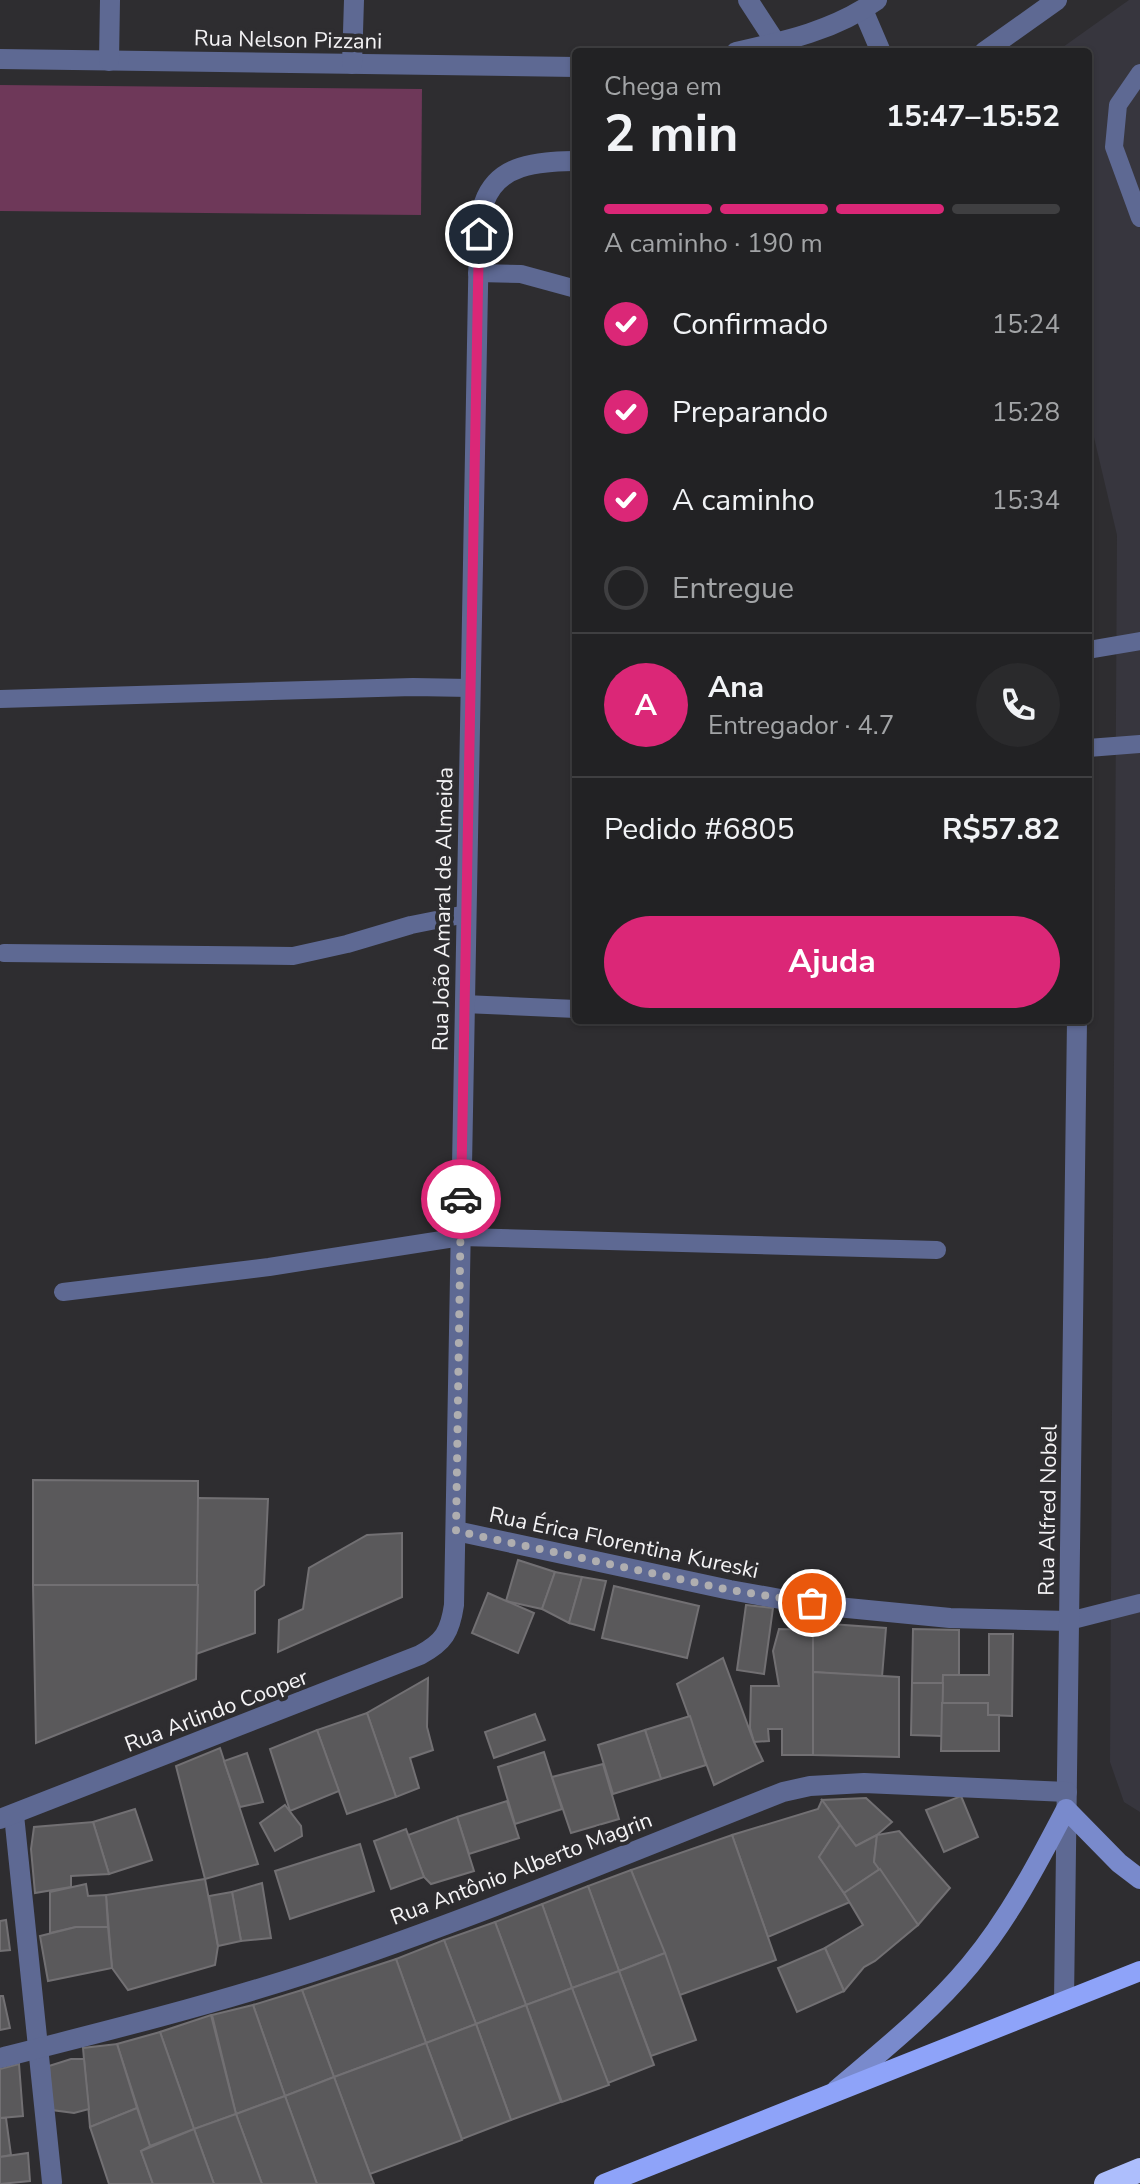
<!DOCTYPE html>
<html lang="pt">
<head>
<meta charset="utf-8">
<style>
  :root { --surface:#222224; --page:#2a2a2c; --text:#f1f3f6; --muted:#a2a4a6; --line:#3f3f41; --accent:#db2777 }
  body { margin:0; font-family:"Nunito Sans",sans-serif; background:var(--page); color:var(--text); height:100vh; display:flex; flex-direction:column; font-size:30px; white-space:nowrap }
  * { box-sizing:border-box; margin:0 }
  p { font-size:26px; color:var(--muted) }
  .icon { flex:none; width:44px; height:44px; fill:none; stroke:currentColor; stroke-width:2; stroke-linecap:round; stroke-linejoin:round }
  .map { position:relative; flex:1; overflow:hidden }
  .details { position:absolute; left:572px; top:48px; width:520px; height:976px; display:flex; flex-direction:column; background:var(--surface); border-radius:8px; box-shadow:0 2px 6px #0004,0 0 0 2px var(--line) }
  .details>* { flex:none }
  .pin { position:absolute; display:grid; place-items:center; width:68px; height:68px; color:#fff; margin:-34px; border:4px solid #fff; border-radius:50%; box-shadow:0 2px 8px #0007 }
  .courier { position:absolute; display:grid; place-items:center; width:80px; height:80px; margin:-40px; border:6px solid #db2777; border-radius:50%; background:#fff; color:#222; box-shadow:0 2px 10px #0007 }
  .head em { font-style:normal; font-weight:700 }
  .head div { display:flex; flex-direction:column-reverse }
  .head { display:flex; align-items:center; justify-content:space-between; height:136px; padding:0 32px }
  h1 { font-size:52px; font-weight:700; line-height:60px }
  .bar { display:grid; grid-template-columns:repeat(4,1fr); gap:12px 8px; align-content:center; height:96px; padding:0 32px }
  .bar i { height:10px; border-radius:6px; background:var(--line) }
  .bar .active { background:var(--accent) }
  .bar p { grid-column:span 4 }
  .line { display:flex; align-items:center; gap:20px; padding:0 32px; border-top:2px solid var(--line) }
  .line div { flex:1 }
  .round { display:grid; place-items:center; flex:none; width:84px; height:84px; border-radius:42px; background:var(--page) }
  ol { padding:0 32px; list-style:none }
  li { display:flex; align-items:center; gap:24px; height:88px }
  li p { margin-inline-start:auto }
  li .icon { padding:8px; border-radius:50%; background:var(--accent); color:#fff; stroke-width:4 }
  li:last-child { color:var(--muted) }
  li i { width:44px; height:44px; border:4px solid var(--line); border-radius:50% }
  .primary-button { display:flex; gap:16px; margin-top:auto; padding:16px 32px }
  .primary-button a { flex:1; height:92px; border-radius:48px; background:var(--accent); color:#fff; font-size:32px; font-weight:700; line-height:92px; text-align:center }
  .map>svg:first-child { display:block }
</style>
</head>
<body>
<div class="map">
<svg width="1140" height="2184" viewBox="0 0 1140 2184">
  <rect width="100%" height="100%" fill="#2e2d30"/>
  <polygon fill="#37363e" points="1129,0 1140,0 1140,1812 1124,1802 1110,1762 1117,535 1088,412 1088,52 1056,52"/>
  <polygon fill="#6e3859" points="0,85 422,89 421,215 0,211"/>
  <g fill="#5a595b" stroke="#727073" stroke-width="2">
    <polygon points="33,1480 198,1481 198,1585 33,1585"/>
    <polygon points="198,1498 268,1499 264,1585 255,1591 255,1633 196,1654"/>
    <polygon points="402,1533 402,1597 278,1652 279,1620 303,1609 309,1568 367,1535"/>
    <polygon points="518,1560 555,1572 542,1609 506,1601"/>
    <polygon points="555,1572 582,1577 569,1623 542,1609"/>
    <polygon points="582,1577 606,1581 594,1630 569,1623"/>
    <polygon points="33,1585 198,1585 196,1679 36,1743"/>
    <polygon points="614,1586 699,1606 687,1658 602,1638"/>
    <polygon points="488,1593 534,1613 518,1653 472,1633"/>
    <polygon points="746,1605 773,1608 764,1674 737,1670"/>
    <polygon points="816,1623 886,1628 882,1677 813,1672 813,1630"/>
    <polygon points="779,1629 813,1630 813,1755 782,1755 782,1729 768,1729 769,1741 754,1742 750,1728 751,1686 779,1686 773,1651"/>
    <polygon points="913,1629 959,1630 959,1675 943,1675 943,1683 912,1683"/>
    <polygon points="989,1634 1013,1634 1012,1716 988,1715 988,1703 942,1703 943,1675 989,1675"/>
    <polygon points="723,1658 754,1742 763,1761 714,1785 677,1684"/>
    <polygon points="813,1672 899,1677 899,1757 813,1755"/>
    <polygon points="428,1678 427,1727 433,1750 410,1758 419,1788 396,1797 367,1713"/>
    <polygon points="912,1683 943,1683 942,1736 911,1735"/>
    <polygon points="942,1703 988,1703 988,1715 999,1715 999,1751 941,1751"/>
    <polygon points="367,1713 396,1797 347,1814 317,1730"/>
    <polygon points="535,1714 545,1740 494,1758 485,1732"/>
    <polygon points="690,1716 706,1765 661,1779 645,1730"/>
    <polygon points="317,1730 339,1791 290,1811 270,1749"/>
    <polygon points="645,1730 661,1779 613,1794 598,1745"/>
    <polygon points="220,1748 258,1864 205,1879 176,1766"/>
    <polygon points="544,1752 562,1809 515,1824 498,1767"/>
    <polygon points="247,1753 263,1802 240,1807 224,1761"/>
    <polygon points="603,1764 619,1819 571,1833 552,1777"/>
    <polygon points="961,1796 978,1837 944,1852 926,1810"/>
    <polygon points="866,1798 892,1822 877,1835 856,1846 822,1800"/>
    <polygon points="822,1800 840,1825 819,1857 850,1902 768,1937 732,1835 818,1809"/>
    <polygon points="507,1801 519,1838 469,1854 457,1817"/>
    <polygon points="285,1805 301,1826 302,1836 275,1851 260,1823"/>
    <polygon points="135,1809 152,1860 109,1874 93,1822"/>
    <polygon points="457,1817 474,1871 431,1884 424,1877 408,1835"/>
    <polygon points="93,1822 109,1874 71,1876 71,1887 35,1893 31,1849 34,1827"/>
    <polygon points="840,1825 856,1846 877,1835 874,1862 880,1869 844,1893 819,1857"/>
    <polygon points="406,1829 424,1877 391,1889 374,1841"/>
    <polygon points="899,1831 950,1888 918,1925 874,1862 877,1835"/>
    <polygon points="732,1835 776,1960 680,1995 631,1870"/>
    <polygon points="360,1844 374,1891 290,1919 275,1871"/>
    <polygon points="880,1869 918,1925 875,1961 864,1967 844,1991 825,1948 863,1925 844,1893"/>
    <polygon points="631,1870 665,1953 619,1971 588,1886"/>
    <polygon points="205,1879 218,1946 215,1965 128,1990 112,1968 106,1895"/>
    <polygon points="262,1883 271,1938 241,1941 232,1892"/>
    <polygon points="86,1884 88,1896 106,1895 108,1927 76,1927 50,1933 50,1892"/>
    <polygon points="588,1886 619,1971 572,1988 542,1904"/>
    <polygon points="232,1892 241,1941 218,1946 209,1896"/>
    <polygon points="542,1904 572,1988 526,2005 495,1922"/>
    <polygon points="6,1920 10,1950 0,1951 0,1921"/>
    <polygon points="495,1922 526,2005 476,2024 444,1940"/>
    <polygon points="76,1927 108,1927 112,1968 48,1981 40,1936"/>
    <polygon points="444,1940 476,2024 426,2043 396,1959"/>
    <polygon points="825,1948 844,1991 797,2012 778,1968"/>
    <polygon points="665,1953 696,2040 651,2056 619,1971"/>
    <polygon points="396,1959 426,2043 334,2077 302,1990"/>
    <polygon points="619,1971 654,2065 608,2083 572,1988"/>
    <polygon points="572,1988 609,2085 562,2102 526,2005"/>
    <polygon points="302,1990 334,2077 285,2096 253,2005"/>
    <polygon points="0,1996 3,1996 10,2028 0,2030"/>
    <polygon points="253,2005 285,2096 236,2114 212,2015"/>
    <polygon points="526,2005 561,2102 511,2120 476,2024"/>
    <polygon points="211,2015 236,2114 194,2129 160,2032"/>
    <polygon points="476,2024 511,2120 462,2139 426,2043"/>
    <polygon points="160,2032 194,2129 150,2146 117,2044"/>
    <polygon points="426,2043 462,2140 370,2174 334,2077"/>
    <polygon points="117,2044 137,2108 90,2127 83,2048"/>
    <polygon points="71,2059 84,2059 89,2109 74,2113 52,2110 49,2066"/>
    <polygon points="19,2064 23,2116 0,2118 0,2069"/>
    <polygon points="334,2077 370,2174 374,2184 317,2184 285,2096"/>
    <polygon points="285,2096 317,2184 262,2184 236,2114"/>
    <polygon points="137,2108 150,2146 141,2151 153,2184 109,2184 90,2127"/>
    <polygon points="236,2114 262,2184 214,2184 194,2129"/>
    <polygon points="0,2118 6,2118 11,2155 0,2157"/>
    <polygon points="194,2129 214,2184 153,2184 141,2151"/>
    <polygon points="28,2153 30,2181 0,2184 0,2157"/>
  </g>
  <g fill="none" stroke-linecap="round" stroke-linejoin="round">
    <g stroke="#5e6993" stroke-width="18">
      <polyline points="1140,73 1118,105 1114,147 1140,218"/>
      <polyline points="477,273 521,274 576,289"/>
      <polyline points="1088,650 1140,641"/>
      <polyline points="0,699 413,687 470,688"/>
      <polyline points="1088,748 1140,744"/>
      <polyline points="4,953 293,956 347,944 411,925 466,914"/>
      <polyline points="464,1004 576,1009"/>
      <polyline points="63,1292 269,1267 461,1237 937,1250"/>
      <polyline points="1069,1621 1140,1603"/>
    </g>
    <g stroke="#5e6993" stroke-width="20">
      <polyline points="748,0 776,43"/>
      <polyline points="863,10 881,52"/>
      <path d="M736 52C786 41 835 30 877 0"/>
      <polyline points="984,52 1057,0"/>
      <polyline points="0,59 576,67"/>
      <polyline points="109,61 110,0"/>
      <polyline points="352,64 354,0"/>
      <polyline points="456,1531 730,1590 786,1600 837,1607 950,1618 1069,1621"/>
      <polyline points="14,1815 52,2182"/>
      <path d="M0 1819 420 1655C444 1642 450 1632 454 1605L479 234C480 224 481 212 484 203 498 162 541 162 576 161"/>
      <polyline points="1064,2001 1077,1020"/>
      <path d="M0 2058C103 2032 207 2006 309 1973 469 1920 626 1854 783 1792L810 1786 864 1783 1067 1792"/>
    </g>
    <path stroke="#798acc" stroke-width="20" d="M836 2090C883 2050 931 2012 970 1965 1009 1918 1038 1863 1066 1809L1119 1863 1140 1879"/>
    <polyline stroke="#8ea3f9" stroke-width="20" points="604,2184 1140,1971"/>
    <polyline stroke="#adbefc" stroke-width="24" points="1106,2184 1140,2170"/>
  </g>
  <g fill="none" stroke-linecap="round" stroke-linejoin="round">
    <polyline stroke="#afaeb0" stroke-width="8" stroke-dasharray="0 14.4" points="461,1199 456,1531 730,1590 812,1603"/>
    <polyline stroke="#db2777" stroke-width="10" points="461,1199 479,234"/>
  </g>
  <g text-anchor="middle" stroke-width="8" stroke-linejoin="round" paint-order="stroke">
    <g font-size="22" fill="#f4f3f5" stroke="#2e2d30">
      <text transform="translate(288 39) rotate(1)" y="8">Rua Nelson Pizzani</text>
      <text transform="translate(442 909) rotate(-89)" y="8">Rua João Amaral de Almeida</text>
      <text transform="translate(1047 1510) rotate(-89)" y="8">Rua Alfred Nobel</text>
      <text transform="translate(624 1542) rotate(12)" y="8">Rua Érica Florentina Kureski</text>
      <text transform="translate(216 1710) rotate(-21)" y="8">Rua Arlindo Cooper</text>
      <text transform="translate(521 1868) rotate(-21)" y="8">Rua Antônio Alberto Magrin</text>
    </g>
  </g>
</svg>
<div class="pin" style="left:812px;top:1603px;background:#ea580c"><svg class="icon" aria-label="bag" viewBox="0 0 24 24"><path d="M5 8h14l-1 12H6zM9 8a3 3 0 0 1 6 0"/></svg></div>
<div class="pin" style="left:479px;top:234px;background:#1f2937"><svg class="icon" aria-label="home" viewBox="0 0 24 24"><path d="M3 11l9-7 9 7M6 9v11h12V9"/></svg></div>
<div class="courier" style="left:461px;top:1199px"><svg class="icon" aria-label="car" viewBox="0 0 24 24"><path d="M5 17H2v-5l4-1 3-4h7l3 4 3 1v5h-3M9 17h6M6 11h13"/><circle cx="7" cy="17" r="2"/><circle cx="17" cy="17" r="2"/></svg></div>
<section class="details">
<div class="head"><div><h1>2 min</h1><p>Chega em</p></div><em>15:47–15:52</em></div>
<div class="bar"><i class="active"></i><i class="active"></i><i class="active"></i><i></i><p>A caminho · 190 m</p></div>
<ol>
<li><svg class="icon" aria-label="check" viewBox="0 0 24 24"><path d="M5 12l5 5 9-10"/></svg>Confirmado<p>15:24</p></li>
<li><svg class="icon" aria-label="check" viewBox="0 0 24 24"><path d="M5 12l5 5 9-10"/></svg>Preparando<p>15:28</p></li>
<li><svg class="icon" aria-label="check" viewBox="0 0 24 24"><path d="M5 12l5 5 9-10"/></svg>A caminho<p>15:34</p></li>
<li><i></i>Entregue</li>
</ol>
<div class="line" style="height:144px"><b class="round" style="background:var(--accent);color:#fff">A</b><div><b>Ana</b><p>Entregador · 4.7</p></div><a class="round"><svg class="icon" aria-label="phone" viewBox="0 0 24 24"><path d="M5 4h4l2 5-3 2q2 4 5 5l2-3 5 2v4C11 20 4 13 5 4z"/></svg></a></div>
<div class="line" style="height:104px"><div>Pedido #6805</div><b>R$57.82</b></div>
<div class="primary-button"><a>Ajuda</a></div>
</section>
</div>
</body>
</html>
